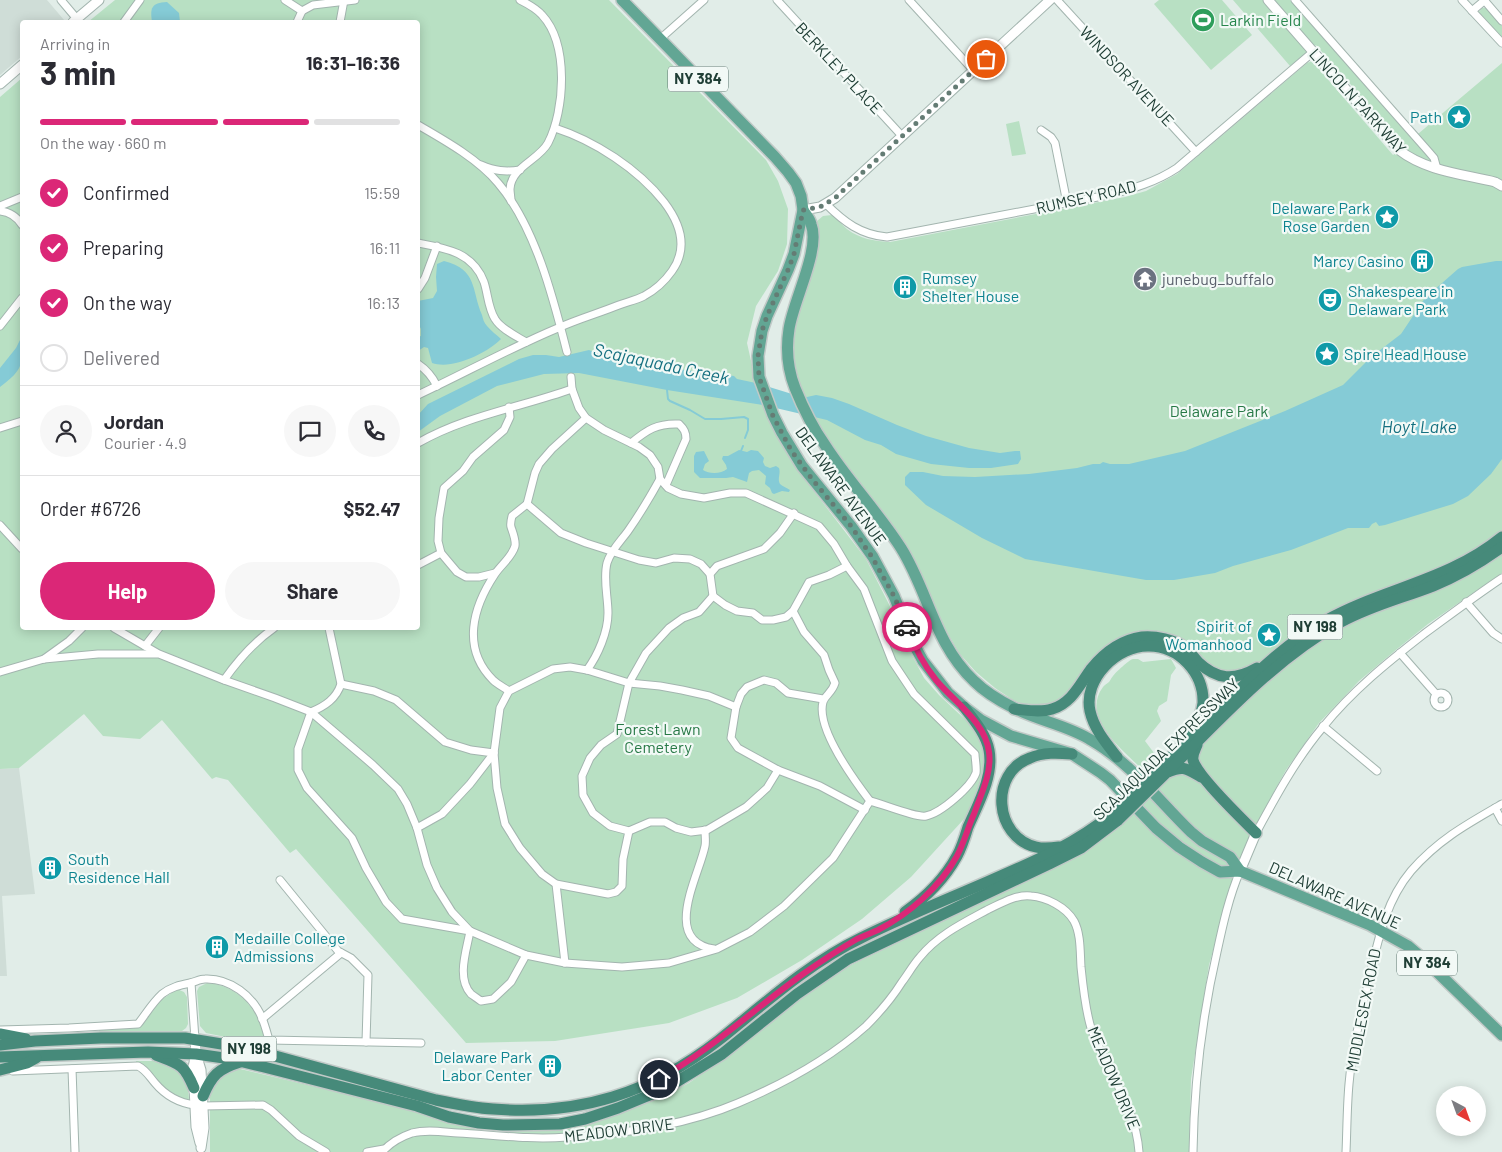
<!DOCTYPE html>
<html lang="en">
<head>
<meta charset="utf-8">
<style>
  :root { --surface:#fff; --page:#f7f7f7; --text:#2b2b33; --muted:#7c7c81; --line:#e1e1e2; --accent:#db2777 }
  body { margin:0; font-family:Barlow,sans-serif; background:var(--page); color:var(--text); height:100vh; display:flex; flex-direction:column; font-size:19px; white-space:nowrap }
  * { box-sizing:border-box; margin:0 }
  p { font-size:16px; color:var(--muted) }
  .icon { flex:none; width:28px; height:28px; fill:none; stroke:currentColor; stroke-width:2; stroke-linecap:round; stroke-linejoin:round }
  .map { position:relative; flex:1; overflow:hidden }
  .panel { position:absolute; left:20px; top:20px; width:400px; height:610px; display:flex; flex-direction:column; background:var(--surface); border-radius:5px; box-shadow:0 2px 12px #0003 }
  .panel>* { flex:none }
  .needle { width:32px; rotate:139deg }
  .controls { position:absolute; left:1436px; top:1086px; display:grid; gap:10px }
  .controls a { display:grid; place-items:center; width:50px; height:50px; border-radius:50%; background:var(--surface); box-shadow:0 2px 12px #0003; font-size:25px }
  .pin { position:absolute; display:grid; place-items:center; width:42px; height:42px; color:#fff; margin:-21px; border:2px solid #fff; border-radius:50%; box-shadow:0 1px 5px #0007 }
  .courier { position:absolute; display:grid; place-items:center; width:50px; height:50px; margin:-25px; border:4px solid #db2777; border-radius:50%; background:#fff; color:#222; box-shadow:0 1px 6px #0007 }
  .headline em { font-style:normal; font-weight:700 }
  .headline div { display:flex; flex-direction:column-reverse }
  .headline { display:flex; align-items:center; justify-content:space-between; height:85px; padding:0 20px }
  h1 { font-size:32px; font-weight:700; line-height:38px }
  .bar { display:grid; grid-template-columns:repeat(4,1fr); gap:8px 5px; align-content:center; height:60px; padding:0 20px }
  .bar i { height:6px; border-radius:4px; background:var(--line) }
  .bar .current { background:var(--accent) }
  .bar p { grid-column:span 4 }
  .line { display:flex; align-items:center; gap:12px; padding:0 20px; border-top:1px solid var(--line) }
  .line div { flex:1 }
  .round { display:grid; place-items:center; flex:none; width:52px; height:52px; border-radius:26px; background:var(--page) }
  ol { padding:0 20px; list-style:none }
  li { display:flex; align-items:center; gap:15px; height:55px }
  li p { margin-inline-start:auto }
  li .icon { padding:5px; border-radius:50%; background:var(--accent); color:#fff; stroke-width:4 }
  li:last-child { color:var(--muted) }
  li i { width:28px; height:28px; border:2px solid var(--line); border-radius:50% }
  .button { display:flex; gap:10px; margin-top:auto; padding:10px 20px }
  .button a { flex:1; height:58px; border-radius:30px; background:var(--accent); color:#fff; font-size:20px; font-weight:700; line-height:58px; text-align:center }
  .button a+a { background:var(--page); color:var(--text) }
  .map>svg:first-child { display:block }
</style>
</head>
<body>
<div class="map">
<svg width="1502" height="1152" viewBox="0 0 1502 1152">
  <rect width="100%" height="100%" fill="#e1ede8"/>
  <g fill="#cfddd7">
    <polygon points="0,0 47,0 64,20 61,22 22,22 22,56 0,75"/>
    <polygon points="19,768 35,894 2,896 7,976 0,976 0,769"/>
  </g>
  <g fill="#b8e0c3">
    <polygon points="115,0 609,0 766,160 778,181 788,209 787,244 778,271 756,306 747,343 756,383 765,410 786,452 800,473 866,559 899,624 906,644 924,678 939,695 972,726 982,743 985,757 984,771 976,797 964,819 911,877 862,919 802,960 737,998 669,1023 555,1041 466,1043 296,849 290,853 228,780 216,777 212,779 162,720 140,739 103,736 84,714 19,768 0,769 0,97 22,78 22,628 418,628 418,22 88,22"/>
    <polygon points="1159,0 1222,0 1252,35 1211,70 1154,4"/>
    <path d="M1233 0H1290L1412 139 1502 63V530L1468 555 1266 659 1248 671 1219 672 1156 634 1060 703 1029 707 1013 700 995 688 976 672 959 653 944 627 925 583 857 482 821 430 798 381 793 357V329L817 221 823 216 832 215C838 219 842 225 847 229 860 239 874 241 890 242L1125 197 1146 191 1177 174 1307 63 1312 61 1393 155 1405 146 1316 45 1290 66Z"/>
    <polygon points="1482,8 1486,8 1502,26 1502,41 1478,13"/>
    <polygon points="1019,121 1026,154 1012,156 1006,124"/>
    <polygon points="1502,553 1502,573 1428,624 1397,649 1359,681 1319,723 1286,770 1276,788 1246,844 1228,897 1209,965 1191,1079 1189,1152 210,1152 210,1089 214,1079 236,1068 358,1097 446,1120 489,1127 612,1115 653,1101 689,1083 709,1069 828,978 849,966 1060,865 1094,845 1267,683 1312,646 1356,621 1453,583 1473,573"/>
    <path d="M1133 659H1138L1143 662 1171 659 1176 668 1171 675 1167 701 1159 706 1157 711 1161 721 1145 741 1157 757 1144 771C1124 751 1080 718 1103 687 1104 685 1107 684 1109 682 1110 681 1111 678 1113 676 1116 672 1129 660 1133 659Z"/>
    <path d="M207 983C234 985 255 1004 262 1029 264 1035 266 1039 265 1045L206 1033 200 1026 197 991 199 987Z"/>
    <polygon points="177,989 184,992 187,997 188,1024 186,1028 182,1031 147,1033 99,1032 99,1030 136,1028 144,1023 160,1001"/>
    <path d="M136 1061H162L175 1064 188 1086 189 1100 188 1101C179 1098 170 1094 163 1087 153 1078 150 1066 136 1063Z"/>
  </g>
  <g fill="#85cbd6">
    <path d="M167 2 179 13 180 22H152C150 8 151 3 167 2Z"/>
    <path d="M444 261C478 270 471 289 482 315 483 319 484 323 487 326 491 331 497 335 501 339 487 353 453 370 432 363L428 348 424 347 418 351V337L421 336V329L418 323V301L433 298 437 291 436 277 437 264Z"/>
    <polygon points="1496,261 1502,261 1502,459 1491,474 1468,496 1453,504 1385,525 1379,526 1376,522 1372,524 1369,528 1348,528 1291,550 1233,566 1215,573 1174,580 1146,580 1025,559 982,538 926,505 905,485 905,477 910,472 923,472 943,476 975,477 1029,474 1077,468 1093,464 1100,464 1103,462 1110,464 1129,464 1185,451 1285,411 1343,385 1371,357 1401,334 1425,298 1458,269 1462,267"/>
    <path d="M22 336C23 364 24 369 0 387V368L16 348Z"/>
    <polygon points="589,350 600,354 621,358 626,364 633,366 660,369 678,369 734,376 737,379 756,383 792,394 807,397 816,395 832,398 849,404 897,425 926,436 969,448 1000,453 1015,451 1020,451 1021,459 1018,464 991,468 969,468 931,464 896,454 881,445 865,440 827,420 763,405 667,390 579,373 544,374 497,386 440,416 418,432 418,415 428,404 519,359 533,355 546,355 559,357"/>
    <path d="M739 450 747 452 751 450 758 451 764 458 763 462 765 466 770 468 776 466 779 468C781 473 777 479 780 484 782 486 787 488 790 490L789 492 782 491 774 494 772 493 770 488 765 484 766 476 759 470 752 471 749 473 747 482 733 477 726 478H700L694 472V456L696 452 704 451 709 461 705 464 703 470C709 474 721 474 727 469L726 465 722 459 723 456H728Z"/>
  </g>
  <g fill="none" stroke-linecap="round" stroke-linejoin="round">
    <g stroke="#85cbd6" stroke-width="2">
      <polyline points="667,390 668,399 670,401 690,410 705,419 721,419 744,417 748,419 748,430 745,438"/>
      <polyline points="741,451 743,446"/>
    </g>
    <g stroke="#a3b5af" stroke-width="9">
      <g id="minor">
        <polyline points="61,0 77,19"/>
        <polyline points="285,0 302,11"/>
        <polyline points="777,0 902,136"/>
        <polyline points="909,0 973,70"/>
        <polyline points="1057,0 1196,152"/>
        <polyline points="1295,0 1428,151 1434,158 1437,169"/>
        <polyline points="1462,0 1502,43"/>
        <polyline points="1484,0 1502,21"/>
        <polyline points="1472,11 1485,0"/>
        <polyline points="124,22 140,0"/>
        <polyline points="297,22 302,11 313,5 355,0"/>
        <polyline points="340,22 344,0"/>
        <polyline points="660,39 704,0"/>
        <path d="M418 125C444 140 478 159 498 183 535 226 553 297 567 352"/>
        <polyline points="1041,130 1051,137 1055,143 1067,203"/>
        <path d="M481 165C495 171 505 172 520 170"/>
        <path d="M511 201C511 197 510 193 510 189 511 167 539 160 548 143 565 110 569 44 542 15 536 8 528 4 520 0"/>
        <path d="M826 204C844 222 861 235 887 237L1108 195C1132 189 1156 182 1177 168L1313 52"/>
        <polyline points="0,206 22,197"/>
        <path d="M0 211C10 212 17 217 22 225"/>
        <path d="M418 243C445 248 473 252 484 282 488 294 488 308 495 319 501 329 516 336 526 342"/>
        <polyline points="418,289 425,278 437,246"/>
        <polyline points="0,326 22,298"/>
        <path d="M418 364C427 370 432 376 437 386"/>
        <path d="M418 395C465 373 510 348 558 328 578 319 599 313 619 305 627 302 636 300 644 296 655 290 665 281 672 271 689 247 680 223 664 202 638 169 595 141 555 128"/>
        <polyline points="0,428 22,421"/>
        <path d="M418 443C465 416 521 407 572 389"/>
        <path d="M631 443C647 430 657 423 679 424 684 429 686 432 686 439L666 485"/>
        <polyline points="527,504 561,533 586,543 639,560 656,563 674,558 690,559 701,564 710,574"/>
        <polyline points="794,513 780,533 764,549 717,566 710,574 713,596 725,605 737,611 753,613 762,620 773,620 786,617 793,611 809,582 829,575 847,566"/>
        <polyline points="0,525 22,549"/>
        <polyline points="418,565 441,553"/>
        <polyline points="495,573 479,577 466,577 457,572 441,553 438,541 439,518 444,488 463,471 473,457 504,430 510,417 509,407"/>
        <polyline points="713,596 699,612 683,618 669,628 646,653 629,683 617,734 601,745 590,758 582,776 583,795 593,813 610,826 629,831 650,822 665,822 676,828 691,832 707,830 746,807 767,788 778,770"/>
        <polyline points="1466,602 1493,633 1502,639"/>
        <path d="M793 611 804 632 824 655 829 670 835 683C832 693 825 695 823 702 816 728 854 780 870 801"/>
        <polyline points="114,628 157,653"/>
        <path d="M329 628 341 684C336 699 325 706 311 712L298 749V770L307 788 352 838 366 868 386 902 402 919 470 931C467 949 456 978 471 994 474 996 478 999 481 1001L493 999 511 982 526 955"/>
        <polyline points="145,646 159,628"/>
        <polyline points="1400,653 1436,694"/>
        <polyline points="44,659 69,641 82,628"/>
        <path d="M587 670C598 655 608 632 608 613 608 597 603 579 607 563 611 550 620 542 628 531 640 514 650 497 660 479"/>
        <path d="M0 672 44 659 98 654H159L224 680 275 698 311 712 373 765 398 789 407 804 417 828 427 865 437 888 452 912 470 931 526 955 565 963 622 967 669 963 717 949 750 932 784 906 833 858 870 801C883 804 916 818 926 816 941 813 971 787 976 773 977 768 975 759 975 754L914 694 892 661 864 589 847 566 834 544 819 526 746 493H730L704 498 681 494 668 488 660 479 658 467 650 455 639 447 604 430 586 418 579 408 572 389 571 377"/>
        <path d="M224 680C238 660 254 642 274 628"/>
        <polyline points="341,684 374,691 396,700 445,742 471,750 494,753"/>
        <path d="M509 691C503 687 497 684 493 680 461 648 473 607 495 574 501 565 512 557 515 546 516 540 513 533 511 527 510 524 511 520 512 516L527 504 535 473 539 464 552 449 586 418"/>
        <circle cx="1441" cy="700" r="7"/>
        <polyline points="823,699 788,693 776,683 764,680 747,687 741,694 736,707 731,738 738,748 778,770 820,786 865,810"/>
        <polyline points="1323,726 1377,771"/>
        <polyline points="1495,808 1502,821"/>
        <polyline points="417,828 442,814 470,784 494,753"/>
        <path d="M705 830C705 836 706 841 705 846 699 876 661 941 714 949"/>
        <polyline points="629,831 623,859 622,886 616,892 608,894 556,884 542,874 520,848 505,824 497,788 494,753 500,708 509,691 553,669 570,667 587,670 629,683 660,686 682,690 709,696 736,707"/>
        <path d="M1256 833C1276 796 1296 759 1323 727 1352 691 1388 662 1424 634 1450 615 1475 596 1502 578"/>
        <polyline points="280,880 338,951 351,958 368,975 366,1042"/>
        <polyline points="556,884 565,963"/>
        <polyline points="191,983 195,1039"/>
        <polyline points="262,1019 341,953"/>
        <path d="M1 1030 69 1028 138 1024C146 1014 152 1003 162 994 171 987 180 985 190 983 195 982 200 979 205 979 230 978 253 996 262 1018 265 1025 267 1033 269 1040L421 1043"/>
        <polyline points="72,1069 75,1152"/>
        <path d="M13 1071 138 1066C146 1070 149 1076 155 1083 165 1095 179 1103 195 1105"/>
        <polyline points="203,1106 263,1105 271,1110 299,1136 326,1152"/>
        <polyline points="367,1152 384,1149"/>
        <path d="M382 1152C390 1143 400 1137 412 1133 427 1129 443 1132 458 1133 494 1135 531 1140 567 1137 625 1134 684 1126 738 1103 783 1084 829 1059 866 1026 879 1013 892 998 902 982 908 974 913 965 920 957 938 935 963 923 987 910 1000 904 1016 894 1031 896 1046 897 1066 907 1074 921 1081 934 1080 952 1081 967 1083 987 1085 1008 1091 1028 1106 1070 1136 1106 1139 1152"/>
        <path d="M1193 1152C1194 1085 1202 1017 1217 952 1223 924 1229 897 1240 871"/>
        <path d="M1346 1152C1347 1129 1347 1106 1349 1084 1352 1049 1361 1014 1369 979 1378 941 1385 902 1411 871 1438 840 1467 824 1502 804"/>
      </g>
    </g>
    <g stroke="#a3b5af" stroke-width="11">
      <g id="tertiary">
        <path d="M1268 0 1399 150C1426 171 1462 174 1495 182L1502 186"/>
        <polyline points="73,22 99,0"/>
        <polyline points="0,84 22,65"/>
        <polyline points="803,210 820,207 835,198 1050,0"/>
        <polyline points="1240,871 1256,833"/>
        <polyline points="195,1039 196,1054 201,1070 204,1128 201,1148"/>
        <polyline points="196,1054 193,1067 196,1127 200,1143"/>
      </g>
    </g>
    <g stroke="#c1c9c7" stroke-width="14">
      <g id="primary">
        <polyline points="622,0 775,157 788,172 796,183 801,196 803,210 794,254 788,270 767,316 762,331 758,356 759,377 773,415 782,433 802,466 851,526 873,557 894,596 912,641 923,661 948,693 964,707 981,720 1011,736 1072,754 1101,773 1110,780 1156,828 1179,847 1202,862 1220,872 1240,871 1370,925 1408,946 1429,964 1502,1035"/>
        <path d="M803 210C806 215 810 219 811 224 821 249 793 301 789 329 786 348 788 370 795 388 803 408 813 428 825 445 848 481 878 512 901 548 929 593 934 643 974 681 985 692 1000 701 1014 708 1039 721 1067 725 1091 740 1131 763 1159 801 1191 832L1202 841 1230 857 1240 871"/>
      </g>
    </g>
    <g stroke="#c1c9c7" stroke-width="14">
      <g id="trunk">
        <path d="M1014 709C1027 710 1040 713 1052 709 1072 703 1080 684 1091 669 1104 653 1121 640 1142 637 1155 636 1175 639 1185 648 1190 652 1194 657 1198 662 1217 680 1234 681 1257 668"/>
        <path d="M1197 745C1195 750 1192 754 1193 760 1197 776 1242 819 1256 833"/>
        <path d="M1117 757C1106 743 1094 729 1090 711 1083 679 1117 645 1149 646 1179 646 1204 673 1203 703 1202 713 1197 723 1192 731"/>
        <path d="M1161 767C1184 744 1207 721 1231 698 1260 669 1289 642 1325 621 1384 588 1448 581 1502 537"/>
        <path d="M1168 772C1184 765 1187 769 1201 777"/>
        <path d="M1166 773C1221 719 1273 660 1341 622 1370 606 1402 598 1433 586 1458 576 1480 563 1502 547"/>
        <path d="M1059 847C1052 848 1043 849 1036 847 994 837 989 773 1030 758 1043 752 1058 753 1072 754"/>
        <path d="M905 912C925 898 945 878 957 856 962 847 965 837 968 827 978 804 994 776 989 750 986 734 974 720 964 707"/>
        <polyline points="0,1034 26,1039"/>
        <path d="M0 1045 35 1041 101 1038H185L246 1048 436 1100C455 1104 474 1108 493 1109 579 1116 651 1093 719 1040 764 1004 809 963 861 938 905 916 951 898 996 878 1038 860 1076 843 1112 814"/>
        <path d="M156 1055C180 1064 184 1064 194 1088"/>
        <polyline points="0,1057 148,1052 196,1054 231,1059 264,1067 417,1106 449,1117 479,1123 503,1125 560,1124 585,1119 618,1108 652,1094 673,1084 722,1054 797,994 848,959 1049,864 1081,848 1118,820"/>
        <polyline points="0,1070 27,1063 36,1058"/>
        <path d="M203 1096C212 1075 218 1069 240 1062"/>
      </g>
    </g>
    <use href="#minor" stroke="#fff" stroke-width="7"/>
    <use href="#tertiary" stroke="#fff" stroke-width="9"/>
    <use href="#primary" stroke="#62a694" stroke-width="11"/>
    <use href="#trunk" stroke="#468a7a" stroke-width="11"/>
    <g stroke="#c1c9c7" stroke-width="14" stroke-linecap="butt">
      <g id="trunk-bridge">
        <polyline points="1112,814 1161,767"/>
        <polyline points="1118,820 1166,773"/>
      </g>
    </g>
    <use href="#trunk-bridge" stroke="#468a7a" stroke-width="11"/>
  </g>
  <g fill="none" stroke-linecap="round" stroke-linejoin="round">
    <polyline stroke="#647c74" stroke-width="5" stroke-dasharray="0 9" points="907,627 894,596 872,557 851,526 812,479 791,450 773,416 759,377 758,356 762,331 767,316 788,270 794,254 803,210 820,207 835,198 986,59"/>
    <path stroke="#db2777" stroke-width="6" d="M659 1079C712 1049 754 1009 803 974 820 962 838 950 857 939 864 936 871 933 878 930 909 914 940 887 957 856 964 843 968 827 974 814 981 794 992 773 989 752 985 721 954 702 936 680 923 664 914 646 907 627"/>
  </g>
  <defs>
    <g id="stadium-disc" transform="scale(1.25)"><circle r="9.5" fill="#2e9e5b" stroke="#f2f9f6"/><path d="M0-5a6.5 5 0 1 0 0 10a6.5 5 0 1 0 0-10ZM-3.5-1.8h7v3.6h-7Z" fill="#fff"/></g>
    <g id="sight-disc" transform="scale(1.25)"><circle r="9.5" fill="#0f9aa8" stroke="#f2f9f6"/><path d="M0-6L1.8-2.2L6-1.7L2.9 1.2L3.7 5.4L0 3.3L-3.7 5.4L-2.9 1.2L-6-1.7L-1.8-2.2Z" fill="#fff"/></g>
    <g id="building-disc" transform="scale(1.25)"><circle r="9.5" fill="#0f9aa8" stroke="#f2f9f6"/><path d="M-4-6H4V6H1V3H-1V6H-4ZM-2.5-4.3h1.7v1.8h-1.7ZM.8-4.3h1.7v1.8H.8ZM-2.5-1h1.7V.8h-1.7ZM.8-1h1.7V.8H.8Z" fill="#fff"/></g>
    <g id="temple-disc" transform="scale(1.25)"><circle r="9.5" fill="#6b7280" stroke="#f2f9f6"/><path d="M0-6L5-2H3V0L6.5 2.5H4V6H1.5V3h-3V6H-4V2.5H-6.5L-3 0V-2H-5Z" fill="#fff"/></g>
    <g id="theatre-disc" transform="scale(1.25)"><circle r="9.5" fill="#0f9aa8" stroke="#f2f9f6"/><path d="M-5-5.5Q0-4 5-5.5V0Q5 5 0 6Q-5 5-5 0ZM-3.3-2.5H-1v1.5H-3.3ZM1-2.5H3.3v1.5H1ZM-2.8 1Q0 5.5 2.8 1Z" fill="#fff"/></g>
  </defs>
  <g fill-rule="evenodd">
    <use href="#stadium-disc" x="1203" y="20"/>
    <use href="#sight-disc" x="1459" y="117"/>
    <use href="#sight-disc" x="1387" y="217"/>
    <use href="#building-disc" x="1422" y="261"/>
    <use href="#temple-disc" x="1145" y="279"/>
    <use href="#building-disc" x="905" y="287"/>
    <use href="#theatre-disc" x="1330" y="300"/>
    <use href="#sight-disc" x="1327" y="354"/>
    <use href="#sight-disc" x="1269" y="635"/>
    <use href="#building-disc" x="50" y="868"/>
    <use href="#building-disc" x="217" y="947"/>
    <use href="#building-disc" x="550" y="1066"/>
  </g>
  <g text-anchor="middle" stroke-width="4.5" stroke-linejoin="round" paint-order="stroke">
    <g fill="#f2f9f6" stroke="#5f7770" stroke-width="1">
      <rect x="668" y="66.5" width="60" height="25" rx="4"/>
      <rect x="1287.5" y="614.5" width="55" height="25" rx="4"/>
      <rect x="1397" y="950.5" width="60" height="25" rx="4"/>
      <rect x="221.5" y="1036.5" width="55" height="25" rx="4"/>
    </g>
    <g font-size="15" font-weight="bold" fill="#203f36">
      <text x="698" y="84">NY 384</text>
      <text x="1315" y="632">NY 198</text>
      <text x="1427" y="968">NY 384</text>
      <text x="249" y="1054">NY 198</text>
    </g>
    <g font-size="16" fill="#27864d" stroke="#f2f9f6" text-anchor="start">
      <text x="1220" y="26">Larkin Field</text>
    </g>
    <g font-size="16" fill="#203f36" stroke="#f2f9f6">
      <text transform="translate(839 68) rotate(47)" y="6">BERKLEY PLACE</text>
      <text transform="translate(1127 76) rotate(47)" y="6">WINDSOR AVENUE</text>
      <text transform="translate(1358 101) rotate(48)" y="6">LINCOLN PARKWAY</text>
      <text transform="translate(1086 197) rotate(-13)" y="6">RUMSEY ROAD</text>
      <text transform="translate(841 486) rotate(54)" y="6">DELAWARE AVENUE</text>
      <text transform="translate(1166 749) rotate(-44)" y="6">SCAJAQUADA EXPRESSWAY</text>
      <text transform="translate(1335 895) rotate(24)" y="6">DELAWARE AVENUE</text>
      <text transform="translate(1363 1010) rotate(-79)" y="6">MIDDLESEX ROAD</text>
      <text transform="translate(1114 1078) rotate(67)" y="6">MEADOW DRIVE</text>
      <text transform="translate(619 1130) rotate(-7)" y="6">MEADOW DRIVE</text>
    </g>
    <g font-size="16" fill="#0d838f" stroke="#f2f9f6" text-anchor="end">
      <text x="1442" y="123">Path</text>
      <text x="1370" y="214">Delaware Park<tspan x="1370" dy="18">Rose Garden</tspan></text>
      <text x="1404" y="267">Marcy Casino</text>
      <text x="922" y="284" text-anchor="start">Rumsey<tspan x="922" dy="18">Shelter House</tspan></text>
      <text x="1348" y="297" text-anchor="start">Shakespeare in<tspan x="1348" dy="18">Delaware Park</tspan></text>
      <text x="1344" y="360" text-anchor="start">Spire Head House</text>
      <text x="1252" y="632">Spirit of<tspan x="1252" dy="18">Womanhood</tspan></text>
      <text x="68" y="865" text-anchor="start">South<tspan x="68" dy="18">Residence Hall</tspan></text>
      <text x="234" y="944" text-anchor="start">Medaille College<tspan x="234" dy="18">Admissions</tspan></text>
      <text x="532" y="1063">Delaware Park<tspan x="532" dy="18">Labor Center</tspan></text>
    </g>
    <g font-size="16" fill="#5b616d" stroke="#f2f9f6" text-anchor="start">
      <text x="1162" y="285">junebug_buffalo</text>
    </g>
    <g font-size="16" fill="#277946" stroke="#f2f9f6">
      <text x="1219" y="417">Delaware Park</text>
      <text x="658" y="735">Forest Lawn<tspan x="658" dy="18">Cemetery</tspan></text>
    </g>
    <g font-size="18" font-style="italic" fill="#157080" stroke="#f2f9f6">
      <text transform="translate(661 364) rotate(12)" y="6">Scajaquada Creek</text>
      <text x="1419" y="433">Hoyt Lake</text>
    </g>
  </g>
</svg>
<div class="controls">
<a><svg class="needle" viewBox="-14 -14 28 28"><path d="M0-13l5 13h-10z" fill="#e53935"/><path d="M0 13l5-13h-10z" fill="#7c7c81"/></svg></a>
</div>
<div class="pin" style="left:986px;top:59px;background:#ea580c"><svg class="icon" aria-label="bag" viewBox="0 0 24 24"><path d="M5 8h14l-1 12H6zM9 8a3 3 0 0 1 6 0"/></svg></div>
<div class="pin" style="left:659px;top:1079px;background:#1f2937"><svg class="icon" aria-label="home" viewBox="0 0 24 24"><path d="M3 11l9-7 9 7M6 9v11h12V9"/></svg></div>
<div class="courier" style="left:907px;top:627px"><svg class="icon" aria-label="car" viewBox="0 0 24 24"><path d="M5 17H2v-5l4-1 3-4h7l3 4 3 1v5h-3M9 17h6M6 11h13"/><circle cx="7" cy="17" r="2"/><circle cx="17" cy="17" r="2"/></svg></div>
<section class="panel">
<div class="headline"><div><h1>3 min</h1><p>Arriving in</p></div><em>16:31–16:36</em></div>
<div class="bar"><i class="current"></i><i class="current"></i><i class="current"></i><i></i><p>On the way · 660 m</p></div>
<ol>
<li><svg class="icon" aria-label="check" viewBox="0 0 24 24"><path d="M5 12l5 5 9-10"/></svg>Confirmed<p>15:59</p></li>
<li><svg class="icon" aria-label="check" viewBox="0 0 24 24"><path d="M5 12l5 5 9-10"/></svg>Preparing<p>16:11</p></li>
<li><svg class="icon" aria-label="check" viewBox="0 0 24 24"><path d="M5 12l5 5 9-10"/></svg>On the way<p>16:13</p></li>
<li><i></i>Delivered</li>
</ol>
<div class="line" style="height:90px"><a class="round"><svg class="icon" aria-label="person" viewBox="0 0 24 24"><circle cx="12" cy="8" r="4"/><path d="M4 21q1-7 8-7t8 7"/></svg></a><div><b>Jordan</b><p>Courier · 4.9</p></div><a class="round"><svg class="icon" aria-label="chat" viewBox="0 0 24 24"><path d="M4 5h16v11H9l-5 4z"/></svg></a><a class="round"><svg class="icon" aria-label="phone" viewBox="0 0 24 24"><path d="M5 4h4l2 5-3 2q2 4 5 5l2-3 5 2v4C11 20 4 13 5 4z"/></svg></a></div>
<div class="line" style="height:65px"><div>Order #6726</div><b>$52.47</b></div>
<div class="button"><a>Help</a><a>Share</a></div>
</section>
</div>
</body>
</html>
